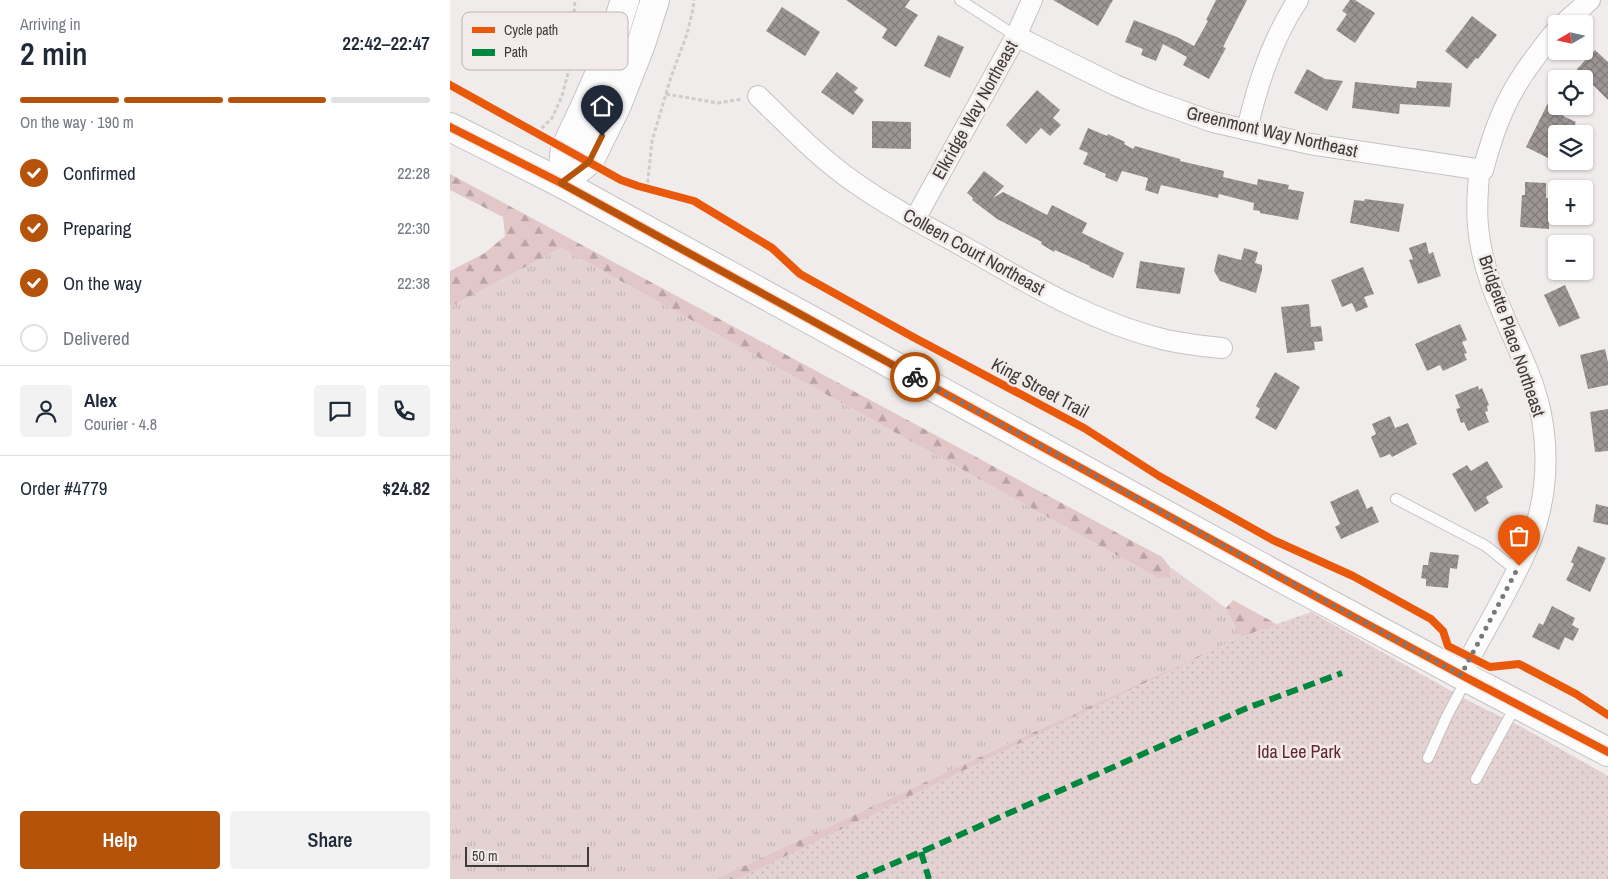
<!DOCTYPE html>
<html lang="en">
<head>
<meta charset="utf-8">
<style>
  :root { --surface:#fff; --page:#f2f2f3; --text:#1f2937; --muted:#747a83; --line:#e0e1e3; --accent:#b45309 }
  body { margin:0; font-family:"Archivo Narrow",sans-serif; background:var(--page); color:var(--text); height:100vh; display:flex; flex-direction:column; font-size:19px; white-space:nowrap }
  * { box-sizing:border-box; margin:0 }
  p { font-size:16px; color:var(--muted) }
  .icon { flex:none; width:28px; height:28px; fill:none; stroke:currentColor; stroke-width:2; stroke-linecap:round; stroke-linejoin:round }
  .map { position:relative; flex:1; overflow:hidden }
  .drawer { display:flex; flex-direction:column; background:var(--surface); width:450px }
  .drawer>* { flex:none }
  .needle { width:32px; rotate:261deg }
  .fabs { position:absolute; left:1098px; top:15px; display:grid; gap:10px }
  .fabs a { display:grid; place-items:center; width:45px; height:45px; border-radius:5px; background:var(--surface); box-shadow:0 1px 4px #0004; font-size:25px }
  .scale { position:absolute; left:15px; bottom:12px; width:124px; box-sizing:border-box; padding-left:5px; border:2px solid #3e3a3a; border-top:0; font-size:14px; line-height:18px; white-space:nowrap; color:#3e3a3a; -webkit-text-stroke:4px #f3eaea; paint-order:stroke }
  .pin { position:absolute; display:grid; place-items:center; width:42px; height:42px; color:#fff; margin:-51px -21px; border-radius:50% 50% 50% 0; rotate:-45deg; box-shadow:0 0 5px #0007 }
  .pin .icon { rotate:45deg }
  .courier { position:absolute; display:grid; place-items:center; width:50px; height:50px; margin:-25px; border:4px solid #b45309; border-radius:50%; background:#fff; color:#222; box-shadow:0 1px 6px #0007 }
  .head em { font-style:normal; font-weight:600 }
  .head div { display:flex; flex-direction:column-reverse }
  .head { display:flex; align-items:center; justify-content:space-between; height:85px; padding:0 20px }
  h1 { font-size:32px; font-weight:600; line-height:38px }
  .bar { display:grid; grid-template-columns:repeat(4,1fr); gap:8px 5px; align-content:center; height:60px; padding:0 20px }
  .bar i { height:6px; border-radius:4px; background:var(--line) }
  .bar .active { background:var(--accent) }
  .bar p { grid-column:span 4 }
  .line { display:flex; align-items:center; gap:12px; padding:0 20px; border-top:1px solid var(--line) }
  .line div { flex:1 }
  .round { display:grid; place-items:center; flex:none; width:52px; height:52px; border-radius:5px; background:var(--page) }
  ol { padding:0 20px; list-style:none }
  li { display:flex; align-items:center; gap:15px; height:55px }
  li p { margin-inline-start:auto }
  li .icon { padding:5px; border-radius:50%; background:var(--accent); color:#fff; stroke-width:4 }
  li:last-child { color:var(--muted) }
  li i { width:28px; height:28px; border:2px solid var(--line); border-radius:50% }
  .action { display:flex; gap:10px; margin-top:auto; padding:10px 20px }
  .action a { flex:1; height:58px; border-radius:5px; background:var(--accent); color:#fff; font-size:20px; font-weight:600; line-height:58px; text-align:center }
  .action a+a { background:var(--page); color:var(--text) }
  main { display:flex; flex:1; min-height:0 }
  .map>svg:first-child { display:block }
</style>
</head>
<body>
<main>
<section class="drawer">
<div class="head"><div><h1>2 min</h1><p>Arriving in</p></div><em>22:42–22:47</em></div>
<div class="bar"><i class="active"></i><i class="active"></i><i class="active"></i><i></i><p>On the way · 190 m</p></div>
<ol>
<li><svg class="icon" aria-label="check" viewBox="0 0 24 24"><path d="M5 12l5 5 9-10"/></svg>Confirmed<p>22:28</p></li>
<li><svg class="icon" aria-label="check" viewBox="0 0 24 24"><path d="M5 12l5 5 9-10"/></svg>Preparing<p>22:30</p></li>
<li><svg class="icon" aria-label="check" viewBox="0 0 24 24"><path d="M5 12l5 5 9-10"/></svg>On the way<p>22:38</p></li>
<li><i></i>Delivered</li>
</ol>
<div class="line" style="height:90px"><a class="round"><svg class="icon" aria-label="person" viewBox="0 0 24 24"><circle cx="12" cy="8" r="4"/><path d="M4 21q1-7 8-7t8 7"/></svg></a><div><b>Alex</b><p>Courier · 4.8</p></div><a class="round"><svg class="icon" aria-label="chat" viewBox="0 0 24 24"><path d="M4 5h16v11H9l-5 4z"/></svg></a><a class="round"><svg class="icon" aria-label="phone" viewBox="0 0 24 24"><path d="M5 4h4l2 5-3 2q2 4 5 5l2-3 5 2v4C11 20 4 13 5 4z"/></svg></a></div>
<div class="line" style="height:65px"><div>Order #4779</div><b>$24.82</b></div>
<div class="action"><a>Help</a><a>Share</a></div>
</section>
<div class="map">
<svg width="1158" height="879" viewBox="0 0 1158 879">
  <defs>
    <pattern id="grass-tufts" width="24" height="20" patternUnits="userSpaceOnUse" patternTransform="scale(1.25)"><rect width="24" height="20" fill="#e4d2d2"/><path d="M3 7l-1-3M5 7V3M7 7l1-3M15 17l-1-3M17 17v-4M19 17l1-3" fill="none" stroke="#c5b5b5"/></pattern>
    <pattern id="forest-firs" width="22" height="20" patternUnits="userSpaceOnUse" patternTransform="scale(1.25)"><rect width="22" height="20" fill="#e2c7c8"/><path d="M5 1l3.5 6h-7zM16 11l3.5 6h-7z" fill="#b9a3a3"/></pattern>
    <pattern id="park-dots" width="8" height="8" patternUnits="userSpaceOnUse" patternTransform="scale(1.25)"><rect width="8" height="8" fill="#e4d2d2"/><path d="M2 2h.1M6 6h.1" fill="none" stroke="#c5b5b5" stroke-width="1.8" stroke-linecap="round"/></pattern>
    <pattern id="building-cross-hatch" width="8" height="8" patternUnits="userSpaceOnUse" patternTransform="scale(1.25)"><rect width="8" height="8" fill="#9e9595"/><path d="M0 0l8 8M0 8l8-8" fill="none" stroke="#827b7b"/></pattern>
  </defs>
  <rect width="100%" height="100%" fill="#f1ecec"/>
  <polygon fill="url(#grass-tufts)" points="111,248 708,578 720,578 720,567 776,608 790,637 265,879 0,879 0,307"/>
  <g fill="url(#forest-firs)">
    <polygon points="0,174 712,557 720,567 720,578 708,578 111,248 0,307 0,271 35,253 55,236 53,217 0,190"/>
    <polygon points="783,600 830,626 325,879 265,879 790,637 776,608"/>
  </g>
  <polygon fill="url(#park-dots)" points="861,612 1019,701 1072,727 1158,776 1158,879 288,879 790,637"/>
  <g fill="url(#building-cross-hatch)">
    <polygon points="396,0 460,0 455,7 468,15 446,47 432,38 437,29"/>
    <polygon points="603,0 663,0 648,26"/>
    <polygon points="766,0 797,0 773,47 776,48 759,79 733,65 737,57 713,44 706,61 691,55 693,49 675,42 684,20 727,37 744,46 758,21 756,20"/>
    <polygon points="900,0 905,0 925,13 905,43 886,30 897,14 892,11"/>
    <polygon points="332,7 370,32 355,56 316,31"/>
    <polygon points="1022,16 1047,35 1028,59 1026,58 1017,69 995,51"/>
    <polygon points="488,35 514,47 500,78 474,66"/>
    <polygon points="1145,50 1158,62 1158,100 1127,69"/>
    <polygon points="857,69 875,79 893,81 877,111 844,93"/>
    <polygon points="387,72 408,88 404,92 414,100 403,115 371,92"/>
    <polygon points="967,81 1002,83 1000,107 950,104 949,114 902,108 905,82 966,88"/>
    <polygon points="587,90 610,110 603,118 611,125 600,136 591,128 576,144 556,125"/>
    <polygon points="1099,101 1106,104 1106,106 1117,109 1113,116 1126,122 1120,134 1106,134 1106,162 1076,147"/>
    <polygon points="422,121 461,122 461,149 422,148"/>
    <polygon points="638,128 657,136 658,134 675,142 674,144 683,149 685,146 730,159 730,161 774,171 773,177 807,185 808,179 839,185 838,189 854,192 848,220 810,213 810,211 803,210 804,203 769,194 768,198 711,185 708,194 695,190 698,178 672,171 667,182 655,177 656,174 633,164 638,153 629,149"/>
    <polygon points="534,171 554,186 543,198 553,192 597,215 602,205 637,223 632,233 674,253 663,278 639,267 640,266 605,250 604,252 591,244 592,242 547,219 522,200 523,198 517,193"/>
    <polygon points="1075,182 1096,183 1096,198 1100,198 1099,229 1070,227 1072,195 1075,195"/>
    <polygon points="915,199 954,204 949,232 900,223 904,200 914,201"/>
    <polygon points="976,242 979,254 983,252 991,276 968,284 959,260 963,259 959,248"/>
    <polygon points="794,248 808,252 805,263 812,265 812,270 806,293 770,281 764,271 768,254 791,260"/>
    <polygon points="690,261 735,268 730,294 686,288"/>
    <polygon points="913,267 924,294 914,297 918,307 906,312 902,303 892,307 881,280"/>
    <polygon points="1115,285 1130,318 1109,327 1094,295"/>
    <polygon points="859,304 861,327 871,326 873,341 864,342 865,350 837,353 831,307"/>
    <polygon points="1010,324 1017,340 1012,342 1017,353 1014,354 1017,360 993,371 990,365 977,371 965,344"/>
    <polygon points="1155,349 1158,362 1158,385 1138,389 1130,355"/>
    <polygon points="825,372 850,387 826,430 805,418 810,409 806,406"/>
    <polygon points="1028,386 1029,390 1032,388 1039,405 1037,406 1038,411 1035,412 1039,422 1018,431 1014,422 1011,423 1006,409 1010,408 1005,395"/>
    <polygon points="1158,409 1158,451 1145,452 1140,412"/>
    <polygon points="940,416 945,428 958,423 967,444 942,457 940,454 930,458 921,437 926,434 922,424"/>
    <polygon points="1037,461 1053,487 1036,497 1039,503 1025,512 1002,474 1017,465 1021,471"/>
    <polygon points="908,489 917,509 922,506 929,522 891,539 885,527 890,524 880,502"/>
    <polygon points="1146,504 1158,507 1158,525 1143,522"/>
    <polygon points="1128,546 1156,558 1140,592 1116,580 1124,564 1121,562"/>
    <polygon points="980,552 1009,555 1007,569 1000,568 998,588 976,586 976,579 971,578 973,565 978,565"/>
    <polygon points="1102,606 1125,618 1122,625 1129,629 1123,641 1115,637 1109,650 1082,637 1089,623 1093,625"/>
  </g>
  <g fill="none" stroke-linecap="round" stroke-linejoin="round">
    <g stroke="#c6c2c2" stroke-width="12">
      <g id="lane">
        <polyline points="510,0 566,36"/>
        <polyline points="946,499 1036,546 1067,571"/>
        <polyline points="978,758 997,716 1016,680"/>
        <polyline points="1026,779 1066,705"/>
      </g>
    </g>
    <g stroke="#c6c2c2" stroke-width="22">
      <g id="street">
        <polyline points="1113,24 1140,0"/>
        <polyline points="566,36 665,85 698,99 763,122 860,144 1033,170"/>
        <path d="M308 96C339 126 368 157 404 182 445 211 490 233 534 258 591 291 648 323 712 339 732 344 752 346 772 348"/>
        <path d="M797 130C807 85 822 39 848 0"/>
        <polyline points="465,219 566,36 582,0"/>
        <path d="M1011 675C1033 632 1059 591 1078 547 1102 491 1101 425 1077 369 1058 323 1032 277 1028 226 1026 208 1028 191 1029 173L1033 170C1045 125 1058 92 1087 55 1093 47 1099 38 1106 31"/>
      </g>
    </g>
    <g stroke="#c6c2c2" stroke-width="30">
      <g id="secondary">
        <polyline points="111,183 140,160 167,105 191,44 205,0"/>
        <polyline points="111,183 115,149 137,102 156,59 175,0"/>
      </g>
    </g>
    <g stroke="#c6c2c2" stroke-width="30">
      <polyline id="primary" points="0,127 111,183 826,575 1017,678 1158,752"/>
    </g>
    <g stroke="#cecccc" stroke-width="3" stroke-dasharray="4 2.5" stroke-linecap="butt">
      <polyline points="216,94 268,103 292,99"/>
      <polyline points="87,133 102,118 112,96 120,65 125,0"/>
      <polyline points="197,189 202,141 221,77 237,34 243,9 244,0"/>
    </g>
    <use href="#lane" stroke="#fdfcfc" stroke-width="10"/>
    <use href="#street" stroke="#fdfcfc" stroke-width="20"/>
    <use href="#secondary" stroke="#fdfcfc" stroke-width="28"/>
    <use href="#primary" stroke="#fdfcfc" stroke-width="28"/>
    <g stroke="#00873e" stroke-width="6" stroke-dasharray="12 6" stroke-linecap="butt">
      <polyline points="471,852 479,879"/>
      <polyline points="407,879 471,852 797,708 892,673"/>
    </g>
    <g stroke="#f3eaea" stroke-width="11">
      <g id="cycleway">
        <polyline points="0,85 171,180 188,186 244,201 322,248 350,274 463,337 634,428 709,476 823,540 903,576 981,619 993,631 998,646 1040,667 1069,664 1126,694 1158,715"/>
        <polyline points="0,127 111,183 826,575 1017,678 1158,752"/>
      </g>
    </g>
    <use href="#cycleway" stroke="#e8590c" stroke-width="8"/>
  </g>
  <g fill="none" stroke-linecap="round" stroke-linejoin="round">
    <polyline stroke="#7d7878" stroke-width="5" stroke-dasharray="0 9" points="465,377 1011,675 1069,566"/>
    <polyline stroke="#b45309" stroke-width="6" points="152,136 139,162 111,183 465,377"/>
  </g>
  <g text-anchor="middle" stroke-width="5" stroke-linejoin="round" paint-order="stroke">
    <g font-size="18" fill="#3e3a3a" stroke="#f3eaea">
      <text transform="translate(525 110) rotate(-61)" y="6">Elkridge Way Northeast</text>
      <text transform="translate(822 132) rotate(13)" y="6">Greenmont Way Northeast</text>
      <text transform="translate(524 252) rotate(29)" y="6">Colleen Court Northeast</text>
      <text transform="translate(1062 336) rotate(71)" y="6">Bridgette Place Northeast</text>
      <text transform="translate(590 388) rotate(28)" y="6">King Street Trail</text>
    </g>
    <g font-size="18" fill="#60282e" stroke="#f3eaea">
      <text x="849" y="758">Ida Lee Park</text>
    </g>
  </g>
  <rect x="12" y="12" width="166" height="58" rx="8" fill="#f3eaea" stroke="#bdb5b5" stroke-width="1"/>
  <rect x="22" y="27" width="23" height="6" fill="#e8590c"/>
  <rect x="22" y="49" width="23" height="7" fill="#00873e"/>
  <g font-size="14" fill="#3e3a3a">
    <text x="54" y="35">Cycle path</text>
    <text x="54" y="57">Path</text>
  </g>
</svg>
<div class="fabs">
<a><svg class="needle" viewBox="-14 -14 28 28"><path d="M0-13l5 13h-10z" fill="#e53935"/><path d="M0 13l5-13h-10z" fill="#747a83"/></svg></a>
<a><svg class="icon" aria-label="locate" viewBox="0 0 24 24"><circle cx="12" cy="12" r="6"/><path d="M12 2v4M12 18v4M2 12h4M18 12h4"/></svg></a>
<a><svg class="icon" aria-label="layers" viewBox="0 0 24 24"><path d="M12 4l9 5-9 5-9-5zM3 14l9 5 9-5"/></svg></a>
<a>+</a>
<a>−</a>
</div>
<div class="scale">50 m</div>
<div class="pin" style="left:1069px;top:566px;background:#ea580c"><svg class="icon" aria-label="bag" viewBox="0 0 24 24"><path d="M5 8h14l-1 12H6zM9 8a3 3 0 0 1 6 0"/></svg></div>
<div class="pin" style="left:152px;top:136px;background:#1f2937"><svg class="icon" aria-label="home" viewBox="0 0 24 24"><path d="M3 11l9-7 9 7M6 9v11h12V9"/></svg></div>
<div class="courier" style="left:465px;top:377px"><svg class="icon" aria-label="bike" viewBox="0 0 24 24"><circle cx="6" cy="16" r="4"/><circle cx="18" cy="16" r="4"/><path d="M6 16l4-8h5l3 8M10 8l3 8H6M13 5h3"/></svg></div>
</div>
</main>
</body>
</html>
